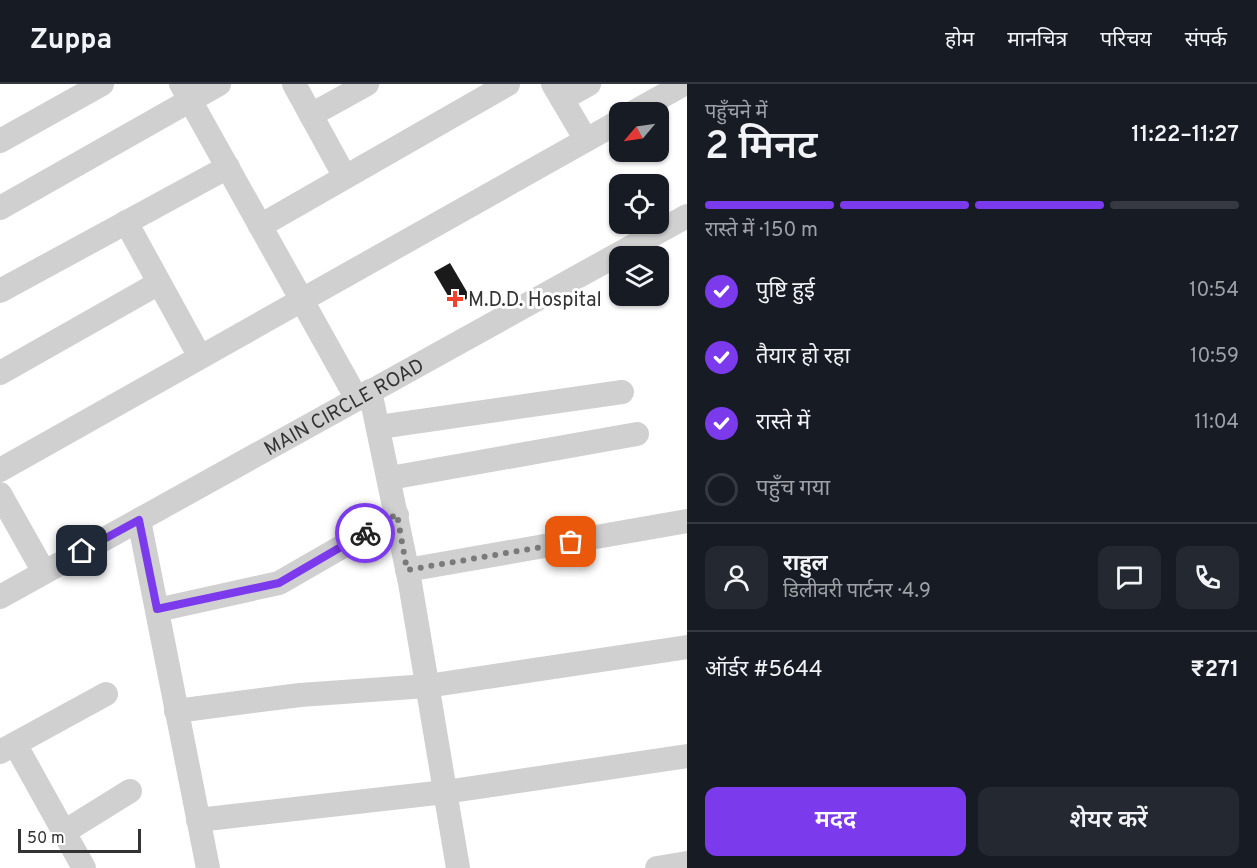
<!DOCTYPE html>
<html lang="hi">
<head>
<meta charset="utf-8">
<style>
  :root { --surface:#171b24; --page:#242831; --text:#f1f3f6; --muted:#9ea1a6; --line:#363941; --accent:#7c3aed }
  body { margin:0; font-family:Overpass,"Noto Sans Devanagari",sans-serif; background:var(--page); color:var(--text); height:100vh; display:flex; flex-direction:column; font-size:22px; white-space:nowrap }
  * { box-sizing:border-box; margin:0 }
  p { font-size:20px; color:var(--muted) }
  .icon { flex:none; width:33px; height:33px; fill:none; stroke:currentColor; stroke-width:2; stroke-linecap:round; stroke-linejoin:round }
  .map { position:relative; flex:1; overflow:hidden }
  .panel { display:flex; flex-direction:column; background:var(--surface); width:570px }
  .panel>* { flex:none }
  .needle { width:39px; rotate:241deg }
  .tools { position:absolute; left:609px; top:18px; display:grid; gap:12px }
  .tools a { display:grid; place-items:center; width:60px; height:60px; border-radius:12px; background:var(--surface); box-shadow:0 2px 4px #0004; font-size:30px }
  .scale { position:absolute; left:18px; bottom:15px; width:123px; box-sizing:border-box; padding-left:6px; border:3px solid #333; border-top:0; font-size:16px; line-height:21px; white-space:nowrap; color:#333; -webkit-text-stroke:4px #fff; paint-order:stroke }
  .pin { position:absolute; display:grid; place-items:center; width:51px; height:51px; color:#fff; margin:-26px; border-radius:12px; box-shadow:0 3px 9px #0006 }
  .courier { position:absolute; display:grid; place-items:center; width:60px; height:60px; margin:-30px; border:4px solid #7c3aed; border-radius:50%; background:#fff; color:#222; box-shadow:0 2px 8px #0007 }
  .summary em { font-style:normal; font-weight:600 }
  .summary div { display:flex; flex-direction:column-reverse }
  .summary { display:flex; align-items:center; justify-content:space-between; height:102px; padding:0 18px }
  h1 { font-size:39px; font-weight:600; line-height:45px }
  .bar { display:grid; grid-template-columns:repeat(4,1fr); gap:9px 6px; align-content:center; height:72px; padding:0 18px }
  .bar i { height:8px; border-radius:4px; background:var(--line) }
  .bar .on { background:var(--accent) }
  .bar p { grid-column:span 4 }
  .line { display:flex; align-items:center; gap:15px; padding:0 18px; border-top:2px solid var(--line) }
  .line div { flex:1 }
  .round { display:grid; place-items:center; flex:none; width:63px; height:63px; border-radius:12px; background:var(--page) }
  ol { padding:0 18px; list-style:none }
  li { display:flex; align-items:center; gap:18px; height:66px }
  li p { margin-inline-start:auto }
  li .icon { padding:6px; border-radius:50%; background:var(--accent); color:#fff; stroke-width:4 }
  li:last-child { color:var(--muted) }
  li i { width:33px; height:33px; border:3px solid var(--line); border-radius:50% }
  .cta { display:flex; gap:12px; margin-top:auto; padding:12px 18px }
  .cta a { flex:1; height:69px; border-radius:12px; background:var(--accent); color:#fff; font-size:24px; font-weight:600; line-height:69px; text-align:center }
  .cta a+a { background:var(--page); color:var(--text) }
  header { display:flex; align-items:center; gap:36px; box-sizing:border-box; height:84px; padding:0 30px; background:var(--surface); border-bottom:2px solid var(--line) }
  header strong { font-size:28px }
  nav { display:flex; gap:33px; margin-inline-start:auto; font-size:21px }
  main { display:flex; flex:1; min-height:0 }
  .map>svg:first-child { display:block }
</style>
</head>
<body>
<header>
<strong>Zuppa</strong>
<nav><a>होम</a><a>मानचित्र</a><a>परिचय</a><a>संपर्क</a></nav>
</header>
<main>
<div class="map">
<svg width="687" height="784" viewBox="0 0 687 784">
  <rect width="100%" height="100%" fill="#fff"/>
  <polygon fill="#1a1a1a" points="450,179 470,213 454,222 434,188"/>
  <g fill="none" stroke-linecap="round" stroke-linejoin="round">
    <g stroke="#d0d0d0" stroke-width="24">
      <polyline points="181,0 357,315"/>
      <polyline points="294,0 345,93"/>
      <polyline points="553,0 586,56"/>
      <polyline points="562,15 589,0"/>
      <polyline points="634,28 684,0"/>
      <polyline points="311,31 367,0"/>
      <polyline points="0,57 102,0"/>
      <polyline points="0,124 219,0"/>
      <polyline points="126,138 200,273"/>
      <polyline points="260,142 508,0"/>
      <polyline points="0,207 228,83"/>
      <polyline points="0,289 159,199"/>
      <polyline points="370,307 410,499 458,784"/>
      <polyline points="379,343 622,308"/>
      <polyline points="0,386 620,37"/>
      <polyline points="390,394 637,350"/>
      <polyline points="0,410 44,488"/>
      <polyline points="139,436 208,784"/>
      <polyline points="407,486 687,437"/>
      <path id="s1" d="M0 513 687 132"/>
      <polyline points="157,526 279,499 397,431"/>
      <polyline points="176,627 300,611 427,602 687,563"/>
      <polyline points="15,660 84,784"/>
      <polyline points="0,668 106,610"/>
      <polyline points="198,736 445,708 687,672"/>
      <polyline points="64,748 130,707"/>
      <polyline points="657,784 687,779"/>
    </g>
  </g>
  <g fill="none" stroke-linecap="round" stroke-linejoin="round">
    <polyline stroke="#7a7a7a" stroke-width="6" stroke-dasharray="0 10.8" points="365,449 397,430 407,486 571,458"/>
    <polyline stroke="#7c3aed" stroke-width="8" points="82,467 139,436 157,525 279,499 365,449"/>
  </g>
  <path fill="#f0422e" stroke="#fff" stroke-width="2" d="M452 206h6v6h6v6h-6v6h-6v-6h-6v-6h6z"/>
  <g text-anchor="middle" stroke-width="6" stroke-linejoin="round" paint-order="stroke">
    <g font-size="20" fill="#333" stroke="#fff" text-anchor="start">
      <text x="468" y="222">M.D.D. Hospital</text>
    </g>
    <g font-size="20" fill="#333" stroke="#fff">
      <text dy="7" stroke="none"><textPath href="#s1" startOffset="393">MAIN CIRCLE ROAD</textPath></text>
    </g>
  </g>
</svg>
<div class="tools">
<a><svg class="needle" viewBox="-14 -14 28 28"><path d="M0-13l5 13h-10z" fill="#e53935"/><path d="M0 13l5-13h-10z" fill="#9ea1a6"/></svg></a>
<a><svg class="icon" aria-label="locate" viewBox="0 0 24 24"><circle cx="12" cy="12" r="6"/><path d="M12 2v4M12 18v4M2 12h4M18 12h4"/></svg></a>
<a><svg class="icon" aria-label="layers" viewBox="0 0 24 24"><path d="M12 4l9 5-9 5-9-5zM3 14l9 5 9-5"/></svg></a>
</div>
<div class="scale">50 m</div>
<div class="pin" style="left:571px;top:458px;background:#ea580c"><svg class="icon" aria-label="bag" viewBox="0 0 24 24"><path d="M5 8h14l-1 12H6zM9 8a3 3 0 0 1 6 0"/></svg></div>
<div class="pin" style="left:82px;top:467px;background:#1f2937"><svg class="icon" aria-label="home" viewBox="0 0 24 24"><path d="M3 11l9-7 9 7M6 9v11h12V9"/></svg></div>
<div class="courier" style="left:365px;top:449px"><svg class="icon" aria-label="bike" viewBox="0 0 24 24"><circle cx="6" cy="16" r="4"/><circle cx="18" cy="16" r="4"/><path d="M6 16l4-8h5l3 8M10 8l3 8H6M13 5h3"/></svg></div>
</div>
<section class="panel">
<div class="summary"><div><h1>2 मिनट</h1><p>पहुँचने में</p></div><em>11:22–11:27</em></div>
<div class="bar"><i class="on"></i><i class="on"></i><i class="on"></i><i></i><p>रास्ते में · 150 m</p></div>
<ol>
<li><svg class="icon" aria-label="check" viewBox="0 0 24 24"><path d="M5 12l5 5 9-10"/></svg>पुष्टि हुई<p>10:54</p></li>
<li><svg class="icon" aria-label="check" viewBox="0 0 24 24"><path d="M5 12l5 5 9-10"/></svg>तैयार हो रहा<p>10:59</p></li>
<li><svg class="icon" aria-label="check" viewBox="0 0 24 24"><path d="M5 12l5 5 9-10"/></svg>रास्ते में<p>11:04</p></li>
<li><i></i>पहुँच गया</li>
</ol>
<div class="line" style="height:108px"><a class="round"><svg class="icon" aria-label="person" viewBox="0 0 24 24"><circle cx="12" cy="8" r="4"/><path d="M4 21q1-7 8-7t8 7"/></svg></a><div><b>राहुल</b><p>डिलीवरी पार्टनर · 4.9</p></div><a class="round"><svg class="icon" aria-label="chat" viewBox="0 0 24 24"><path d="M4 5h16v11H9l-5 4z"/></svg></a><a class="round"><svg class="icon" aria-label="phone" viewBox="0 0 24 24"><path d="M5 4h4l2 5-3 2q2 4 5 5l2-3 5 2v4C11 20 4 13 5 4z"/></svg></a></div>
<div class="line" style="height:78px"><div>ऑर्डर #5644</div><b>₹271</b></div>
<div class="cta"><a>मदद</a><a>शेयर करें</a></div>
</section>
</main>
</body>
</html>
